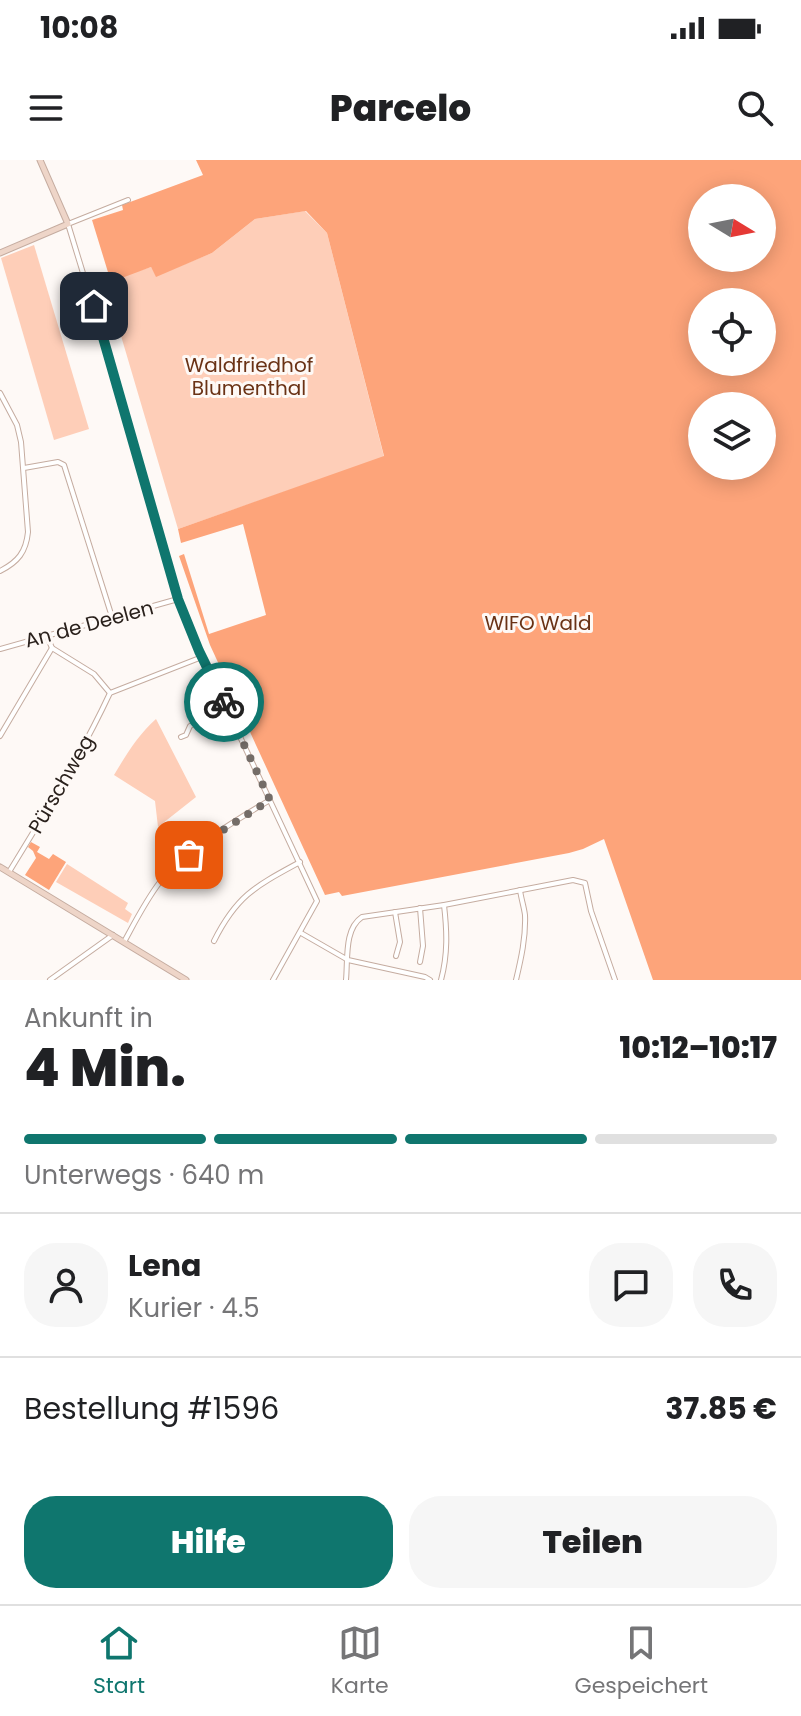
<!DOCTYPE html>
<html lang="de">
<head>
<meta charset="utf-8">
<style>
  :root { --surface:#fff; --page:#f6f6f6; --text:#202124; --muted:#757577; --line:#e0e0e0; --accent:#0f766e }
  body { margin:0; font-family:Poppins,sans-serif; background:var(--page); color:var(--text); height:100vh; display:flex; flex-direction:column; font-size:30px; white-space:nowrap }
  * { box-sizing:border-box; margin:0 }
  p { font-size:26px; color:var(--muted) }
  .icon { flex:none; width:44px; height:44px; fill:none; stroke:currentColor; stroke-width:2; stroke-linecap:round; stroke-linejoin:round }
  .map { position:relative; height:820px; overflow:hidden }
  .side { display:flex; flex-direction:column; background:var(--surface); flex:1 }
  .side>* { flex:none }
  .needle { width:52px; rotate:100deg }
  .buttons { position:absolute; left:688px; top:24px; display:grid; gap:16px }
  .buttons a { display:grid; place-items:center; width:88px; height:88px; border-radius:50%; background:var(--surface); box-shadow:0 4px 20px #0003; font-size:40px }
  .pin { position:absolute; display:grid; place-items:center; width:68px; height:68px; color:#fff; margin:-34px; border-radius:16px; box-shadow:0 4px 12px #0006 }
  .courier { position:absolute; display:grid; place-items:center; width:80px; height:80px; margin:-40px; border:6px solid #0f766e; border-radius:50%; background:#fff; color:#222; box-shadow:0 2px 10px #0007 }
  .summary em { font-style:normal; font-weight:800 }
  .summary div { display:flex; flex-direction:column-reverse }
  .summary { display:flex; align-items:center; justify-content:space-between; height:136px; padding:0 24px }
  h1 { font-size:52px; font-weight:800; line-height:60px }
  .bar { display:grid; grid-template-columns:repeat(4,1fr); gap:12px 8px; align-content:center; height:96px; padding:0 24px }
  .bar i { height:10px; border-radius:6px; background:var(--line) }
  .bar .current { background:var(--accent) }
  .bar p { grid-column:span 4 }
  .line { display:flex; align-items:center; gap:20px; padding:0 24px; border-top:2px solid var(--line) }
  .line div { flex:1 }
  .round { display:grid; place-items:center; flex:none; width:84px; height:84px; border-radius:32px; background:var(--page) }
  .primary-button { display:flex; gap:16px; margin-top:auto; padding:16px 24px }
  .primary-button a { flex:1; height:92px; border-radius:32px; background:var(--accent); color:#fff; font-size:32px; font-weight:800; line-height:92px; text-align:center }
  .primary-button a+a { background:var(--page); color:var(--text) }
  .status { display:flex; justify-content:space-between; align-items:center; height:56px; padding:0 40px; background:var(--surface); direction:ltr }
  .status svg { height:22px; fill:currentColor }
  header { display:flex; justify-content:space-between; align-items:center; height:104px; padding:0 24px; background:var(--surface); font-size:36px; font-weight:800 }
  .dock { display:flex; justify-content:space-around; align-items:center; height:112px; border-top:2px solid var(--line); background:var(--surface); font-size:22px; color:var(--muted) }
  .dock a { display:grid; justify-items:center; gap:4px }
  .dock .current { color:var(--accent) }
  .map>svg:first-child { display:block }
</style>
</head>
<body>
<div class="status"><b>10:08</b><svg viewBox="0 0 49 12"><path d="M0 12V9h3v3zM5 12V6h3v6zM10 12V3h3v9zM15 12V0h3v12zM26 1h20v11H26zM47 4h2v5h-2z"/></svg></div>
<header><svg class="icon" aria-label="menu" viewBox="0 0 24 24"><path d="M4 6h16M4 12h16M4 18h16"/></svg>Parcelo<svg class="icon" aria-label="search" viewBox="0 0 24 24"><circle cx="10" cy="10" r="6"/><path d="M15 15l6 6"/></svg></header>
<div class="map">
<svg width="801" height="820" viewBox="0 0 801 820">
  <rect width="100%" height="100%" fill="#fef9f6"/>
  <g fill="#feceb8">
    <polygon points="305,51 327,73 384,297 178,369 106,125 129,114 151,107 156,116 212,93 255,59"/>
    <polygon points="34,85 89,269 54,280 1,98"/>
    <path d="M156 559 196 637 158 667 155 641 114 615C126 595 138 575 156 559Z"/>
    <polygon points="67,704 128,743 125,749 132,754 128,763 56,722"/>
  </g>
  <g fill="#fda47a" fill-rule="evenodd">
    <path d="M196 0H801V820H653L604 679 583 689 569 693 342 736 339 732 325 735 210 485 179 396 184 394 209 474 266 455 243 364 181 383 178 369 384 296 327 73 306 51 255 59 212 93 156 117 151 107 111 122 92 60 123 50 122 45 203 15ZM762 38V98H702V38ZM762 142V202H702V142ZM762 246V306H702V246Z"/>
    <polygon points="31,682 40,687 37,692 49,699 53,694 66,702 49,730 25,715 36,698 33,691 28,687"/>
  </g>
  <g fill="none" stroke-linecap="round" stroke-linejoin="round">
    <g stroke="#c5aca0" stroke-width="6">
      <g id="street">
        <polyline points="128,40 68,64 123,244 184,457 317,741 273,820"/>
        <path d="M0 233 17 265 21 282 28 372C26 392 18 402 0 411"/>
        <polyline points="24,308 58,302 64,305 112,457"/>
        <polyline points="47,476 52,488 94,514 110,533"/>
        <polyline points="0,489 178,439"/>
        <polyline points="0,576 52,488"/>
        <polyline points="181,577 186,575 190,566 226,546"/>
        <path d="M9 712C45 653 81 595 110 533L202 497"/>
        <polyline points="420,748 423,786 420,802"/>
        <polyline points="395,752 400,782 396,796"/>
        <polyline points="301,773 348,800 425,817 430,820"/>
        <path d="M214 781C237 735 256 726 300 702"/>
        <path d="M124 782C135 762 146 740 160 722 184 691 236 660 270 640"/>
        <polyline points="50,820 113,775"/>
        <path d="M346 820C348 799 344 769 362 757L444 745 573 720 585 723 591 751 615 820"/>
        <path d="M441 820C448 794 447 771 444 745"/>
        <path d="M516 820C521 799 526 777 525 755 524 747 521 738 520 730"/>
      </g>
    </g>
    <g stroke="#c5aca0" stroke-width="7">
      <g id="secondary">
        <polyline points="0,93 68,64 40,0"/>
        <polyline points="0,707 186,820"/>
      </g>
    </g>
    <use href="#street" stroke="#fff" stroke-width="4"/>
    <use href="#secondary" stroke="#eed5c8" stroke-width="5"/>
  </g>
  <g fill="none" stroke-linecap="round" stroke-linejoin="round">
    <polyline stroke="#746d68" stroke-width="8" stroke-dasharray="0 14.4" points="189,695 223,670 270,640 224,542"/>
    <polyline stroke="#0f766e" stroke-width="10" points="94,146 178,439 199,491 224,542"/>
  </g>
  <g text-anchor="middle" stroke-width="6" stroke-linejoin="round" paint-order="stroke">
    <g font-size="20" fill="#6a3215" stroke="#fef9f6">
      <text x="249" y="212">Waldfriedhof<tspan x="249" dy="23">Blumenthal</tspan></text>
      <text x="538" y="470">WIFO Wald</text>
    </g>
    <g font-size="20" fill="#2a211c" stroke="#fef9f6">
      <text transform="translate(89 464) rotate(-15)" y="7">An de Deelen</text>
      <text transform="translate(61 624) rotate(-60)" y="7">Pürschweg</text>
    </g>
  </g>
</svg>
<div class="buttons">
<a><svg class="needle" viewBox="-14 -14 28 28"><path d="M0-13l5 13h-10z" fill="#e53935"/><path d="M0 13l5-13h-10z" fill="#757577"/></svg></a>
<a><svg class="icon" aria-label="locate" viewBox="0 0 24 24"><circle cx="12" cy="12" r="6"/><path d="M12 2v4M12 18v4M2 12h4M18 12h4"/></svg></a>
<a><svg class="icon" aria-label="layers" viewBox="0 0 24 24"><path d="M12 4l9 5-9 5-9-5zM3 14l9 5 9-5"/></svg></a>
</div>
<div class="pin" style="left:189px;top:695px;background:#ea580c"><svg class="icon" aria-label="bag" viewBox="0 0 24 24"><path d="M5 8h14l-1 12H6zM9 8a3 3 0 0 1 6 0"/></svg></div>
<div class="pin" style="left:94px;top:146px;background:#1f2937"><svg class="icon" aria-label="home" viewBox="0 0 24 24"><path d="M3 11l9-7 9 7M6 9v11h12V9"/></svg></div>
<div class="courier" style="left:224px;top:542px"><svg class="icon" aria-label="bike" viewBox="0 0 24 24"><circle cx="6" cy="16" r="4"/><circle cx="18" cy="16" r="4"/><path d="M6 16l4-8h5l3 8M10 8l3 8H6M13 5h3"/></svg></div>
</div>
<section class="side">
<div class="summary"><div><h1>4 Min.</h1><p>Ankunft in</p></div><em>10:12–10:17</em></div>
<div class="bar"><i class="current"></i><i class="current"></i><i class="current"></i><i></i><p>Unterwegs · 640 m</p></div>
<div class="line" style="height:144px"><a class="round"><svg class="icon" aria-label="person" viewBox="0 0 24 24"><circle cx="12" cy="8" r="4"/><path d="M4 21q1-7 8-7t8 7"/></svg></a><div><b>Lena</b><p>Kurier · 4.5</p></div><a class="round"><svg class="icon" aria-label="chat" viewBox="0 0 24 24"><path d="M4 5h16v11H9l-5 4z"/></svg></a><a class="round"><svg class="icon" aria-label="phone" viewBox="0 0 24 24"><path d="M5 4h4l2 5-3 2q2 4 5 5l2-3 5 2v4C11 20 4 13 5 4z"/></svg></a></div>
<div class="line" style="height:104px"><div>Bestellung #1596</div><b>37.85 €</b></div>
<div class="primary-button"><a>Hilfe</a><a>Teilen</a></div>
</section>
<nav class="dock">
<a class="current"><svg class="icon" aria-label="home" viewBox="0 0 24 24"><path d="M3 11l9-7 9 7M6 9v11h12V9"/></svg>Start</a>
<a><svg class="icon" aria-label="map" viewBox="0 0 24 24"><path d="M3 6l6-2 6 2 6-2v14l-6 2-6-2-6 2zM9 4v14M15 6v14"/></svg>Karte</a>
<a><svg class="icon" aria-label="saved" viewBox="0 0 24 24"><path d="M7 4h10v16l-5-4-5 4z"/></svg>Gespeichert</a>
</nav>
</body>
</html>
